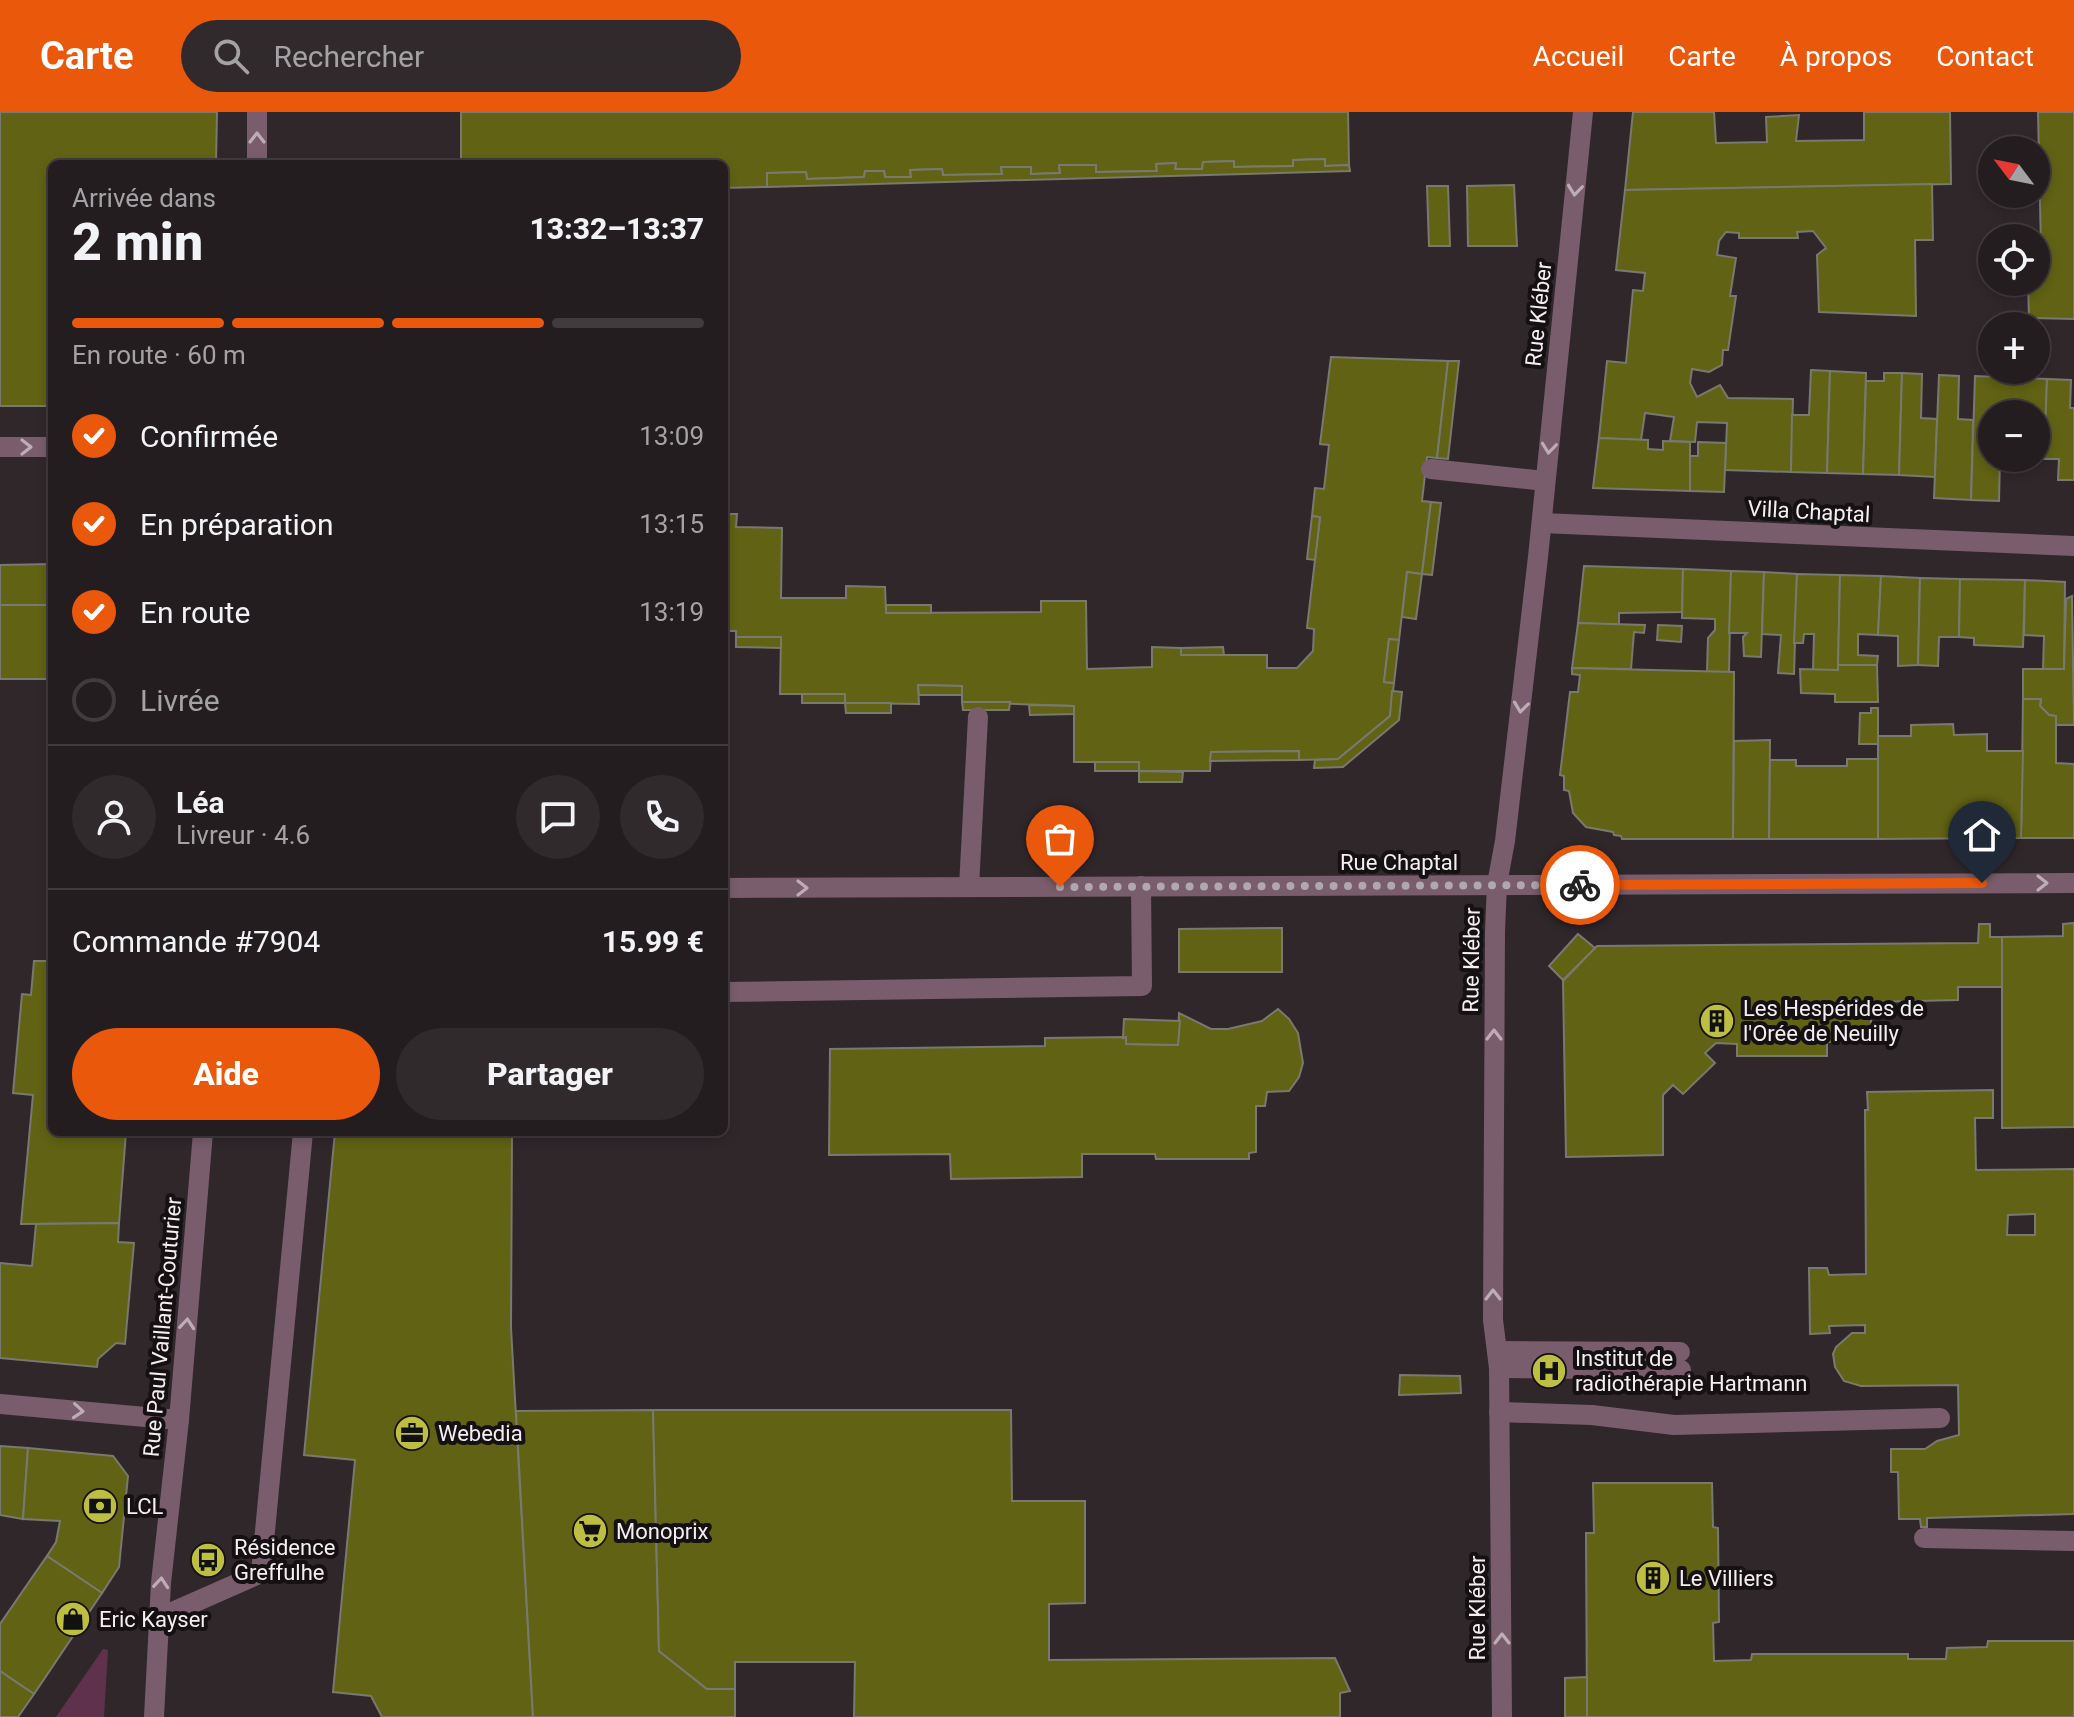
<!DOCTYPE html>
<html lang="fr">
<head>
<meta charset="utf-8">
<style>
  :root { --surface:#241d20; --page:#302a2d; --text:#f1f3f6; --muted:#a3a2a5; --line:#413b3e; --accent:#ea580c }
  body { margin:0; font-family:Roboto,sans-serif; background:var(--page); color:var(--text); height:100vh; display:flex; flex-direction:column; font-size:30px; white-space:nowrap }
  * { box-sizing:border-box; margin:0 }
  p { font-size:26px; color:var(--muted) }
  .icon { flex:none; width:44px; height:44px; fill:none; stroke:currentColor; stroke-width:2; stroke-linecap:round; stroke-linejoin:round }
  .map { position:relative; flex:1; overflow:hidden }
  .sheet { position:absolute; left:48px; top:48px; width:680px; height:976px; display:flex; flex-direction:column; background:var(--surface); border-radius:12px; box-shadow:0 4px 12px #0003,0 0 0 2px var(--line) }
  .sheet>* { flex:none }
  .needle { width:52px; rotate:302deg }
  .buttons { position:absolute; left:1978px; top:24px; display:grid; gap:16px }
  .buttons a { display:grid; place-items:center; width:72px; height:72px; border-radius:50%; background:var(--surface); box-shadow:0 4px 12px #0003,0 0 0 2px var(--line); font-size:40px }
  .pin { position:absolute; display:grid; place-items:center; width:68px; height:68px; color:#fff; margin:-82px -34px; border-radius:50% 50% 50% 0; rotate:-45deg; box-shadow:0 0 8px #0007 }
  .pin .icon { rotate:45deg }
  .courier { position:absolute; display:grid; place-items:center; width:80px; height:80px; margin:-40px; border:6px solid #ea580c; border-radius:50%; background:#fff; color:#222; box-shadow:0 2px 10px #0007 }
  .summary em { font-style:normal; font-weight:800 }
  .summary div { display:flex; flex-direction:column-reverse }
  .summary { display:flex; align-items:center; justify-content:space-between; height:136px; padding:0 24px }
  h1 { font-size:52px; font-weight:800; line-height:60px }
  .bar { display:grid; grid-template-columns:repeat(4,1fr); gap:12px 8px; align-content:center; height:96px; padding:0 24px }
  .bar i { height:10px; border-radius:6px; background:var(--line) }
  .bar .on { background:var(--accent) }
  .bar p { grid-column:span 4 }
  .line { display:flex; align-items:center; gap:20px; padding:0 24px; border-top:2px solid var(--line) }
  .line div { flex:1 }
  .round { display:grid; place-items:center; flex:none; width:84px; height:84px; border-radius:42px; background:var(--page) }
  ol { padding:0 24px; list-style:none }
  li { display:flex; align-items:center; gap:24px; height:88px }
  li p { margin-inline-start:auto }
  li .icon { padding:8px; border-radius:50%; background:var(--accent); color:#fff; stroke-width:4 }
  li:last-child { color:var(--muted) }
  li i { width:44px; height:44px; border:4px solid var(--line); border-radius:50% }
  .cta { display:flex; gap:16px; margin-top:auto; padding:16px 24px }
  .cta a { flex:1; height:92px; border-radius:48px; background:var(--accent); color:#fff; font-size:32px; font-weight:800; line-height:92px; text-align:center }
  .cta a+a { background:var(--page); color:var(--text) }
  header { display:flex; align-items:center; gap:48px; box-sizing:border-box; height:112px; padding:0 40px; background:var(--accent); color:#fff }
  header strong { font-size:38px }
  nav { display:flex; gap:44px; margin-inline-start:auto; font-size:28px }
  .search { width:560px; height:72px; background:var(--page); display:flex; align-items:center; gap:20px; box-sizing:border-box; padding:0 28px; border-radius:44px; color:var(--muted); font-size:30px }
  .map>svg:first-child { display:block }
</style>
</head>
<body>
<header>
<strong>Carte</strong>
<div class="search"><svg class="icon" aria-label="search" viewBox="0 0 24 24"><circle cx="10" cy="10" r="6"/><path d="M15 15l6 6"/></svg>Rechercher</div>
<nav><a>Accueil</a><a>Carte</a><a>À propos</a><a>Contact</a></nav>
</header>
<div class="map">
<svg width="2074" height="1605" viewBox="0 0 2074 1605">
  <rect width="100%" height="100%" fill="#30272b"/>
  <polygon fill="#60314d" points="103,1537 108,1538 104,1605 56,1605"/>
  <g fill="#616214" stroke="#78796f" stroke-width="2" fill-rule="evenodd">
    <polygon points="0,0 217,0 216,52 52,52 52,294 0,294"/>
    <polygon points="461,0 1348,0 1349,53 1325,54 1325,47 1293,48 1293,54 1234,55 1234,49 1203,50 1202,57 1175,57 1176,51 1156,52 1157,59 1096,60 1096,53 1059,53 1060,61 1031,62 1031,55 1001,55 1002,62 943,63 942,57 910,58 911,65 885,65 884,59 865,59 864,65 807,67 806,60 767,61 767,75 724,76 724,52 461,52"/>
    <polygon points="1633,0 1714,0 1716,31 1767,30 1766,5 1799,3 1796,29 1864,28 1864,0 1950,0 1951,72 1625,78"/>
    <polygon points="2038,0 2074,0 2074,207 2029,206 2028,170 2036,170 2036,136 2041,136"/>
    <polygon points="1325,47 1325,54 1349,53 1350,59 767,75 767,61 806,60 807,67 864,65 865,59 884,59 885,65 911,65 910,58 942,57 943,63 1002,62 1001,55 1031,55 1031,62 1060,61 1059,53 1096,53 1096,60 1157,59 1156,52 1176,51 1175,57 1202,57 1203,50 1234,49 1234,55 1293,54 1293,48"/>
    <polygon points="1932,72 1933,128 1915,128 1916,204 1819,200 1817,143 1826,136 1813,119 1797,120 1798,126 1739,126 1739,121 1726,120 1719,129 1717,143 1736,146 1730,184 1736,184 1728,238 1723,238 1722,253 1709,260 1692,257 1690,271 1697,285 1720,273 1728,286 1793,287 1791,360 1725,358 1727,311 1697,310 1695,330 1670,329 1674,305 1645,301 1641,328 1599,326 1607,249 1626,251 1633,178 1643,179 1645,161 1616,158 1625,78"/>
    <polygon points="1514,73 1517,134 1468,134 1467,74"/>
    <polygon points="1427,74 1448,74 1450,134 1429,134"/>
    <polygon points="1331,245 1448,249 1437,346 1427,345 1422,389 1431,390 1422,462 1407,460 1399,528 1389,527 1384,570 1394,571 1390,604 1338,647 1299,648 1299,639 1211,640 1210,659 1139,659 1139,650 1074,650 1074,594 962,590 962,574 918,573 919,592 845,591 845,582 780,582 781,525 736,525 736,519 724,519 724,402 737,402 736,415 782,416 781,486 846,486 846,474 885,475 886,501 1041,500 1041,489 1086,489 1087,557 1152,555 1152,535 1181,536 1181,543 1267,543 1267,556 1297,556 1313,539 1314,517 1307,516 1320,405 1312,404 1315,376 1324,377 1329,333 1320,332"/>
    <polygon points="1448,249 1459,249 1448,347 1437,346"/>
    <polygon points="1811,258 1830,259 1827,361 1791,360 1792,303 1809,303"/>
    <polygon points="1830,259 1866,261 1863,362 1827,361"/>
    <polygon points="1884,261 1902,261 1899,363 1863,362 1866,269 1884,269"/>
    <polygon points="1902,261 1922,262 1921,306 1937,307 1935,365 1899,363"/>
    <polygon points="1939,263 1959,264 1958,307 1973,308 1971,388 1934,386"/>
    <polygon points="1975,264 2047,267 2046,308 2036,307 2036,302 1992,302 1992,346 2000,346 1999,389 1971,388"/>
    <polygon points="2047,267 2071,268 2070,296 2074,296 2074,368 2058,368 2059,347 2044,347"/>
    <polygon points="2036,307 2046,308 2045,324 2036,323"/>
    <polygon points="1599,326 1648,328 1648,337 1663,338 1663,329 1690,330 1690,379 1593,376"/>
    <polygon points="1698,330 1726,331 1724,380 1690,379 1690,344 1698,344"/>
    <polygon points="1431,390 1441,391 1432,463 1422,462"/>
    <polygon points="1312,404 1320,405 1315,448 1307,447"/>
    <polygon points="52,452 52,493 0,493 0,453"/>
    <polygon points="1584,454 1683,457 1682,500 1619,501 1619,513 1578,511"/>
    <polygon points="1683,457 1731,459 1729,560 1707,560 1708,526 1715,518 1715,507 1682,506"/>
    <polygon points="1731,459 1764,460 1761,545 1744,544 1743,525 1747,521 1729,521"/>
    <polygon points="1407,460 1422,462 1416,507 1402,505"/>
    <polygon points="1764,460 1797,462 1794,562 1778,561 1781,523 1762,522"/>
    <polygon points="1797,462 1840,463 1838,558 1813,558 1814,522 1804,522 1803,531 1794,531"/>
    <polygon points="1840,463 1881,464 1878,523 1858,522 1858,543 1878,544 1877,553 1838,553"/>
    <polygon points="1881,464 1920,466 1918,553 1898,554 1898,524 1878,523"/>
    <polygon points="1920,466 1960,467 1959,525 1939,525 1938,554 1918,553"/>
    <polygon points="1960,467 2025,468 2023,535 1974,533 1974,526 1959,525"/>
    <polygon points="2025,468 2065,470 2064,557 2043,557 2044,524 2024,523"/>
    <polygon points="2072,484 2074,613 2056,613 2056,604 2049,603 2040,594 2041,587 2023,587 2023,557 2064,557 2066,487"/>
    <rect x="0" y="493" width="52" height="74"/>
    <rect x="886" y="493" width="45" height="8"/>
    <polygon points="1578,511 1645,513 1644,521 1634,520 1631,557 1572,556"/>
    <polygon points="1658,513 1682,514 1681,530 1657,528"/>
    <polygon points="736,525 781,525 781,536 736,535"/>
    <polygon points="1389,527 1399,528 1394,571 1384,570"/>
    <polygon points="1223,535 1224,543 1181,543 1181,536"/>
    <polygon points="1838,553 1877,553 1878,590 1835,590 1835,582 1801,581 1800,557 1838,558"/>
    <polygon points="1572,556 1734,560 1733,727 1622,727 1621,724 1614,723 1613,720 1586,715 1573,701 1569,679 1564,678 1564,664 1560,663 1570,580 1578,580 1580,563 1572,562"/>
    <polygon points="918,573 962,574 962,583 919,583"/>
    <polygon points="1392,579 1402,580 1399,608 1343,655 1314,656 1315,648 1338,647 1390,604"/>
    <rect x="802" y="582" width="43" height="9"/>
    <polygon points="2023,587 2041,587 2040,594 2049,603 2056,604 2056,651 2074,652 2074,726 2021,726"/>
    <polygon points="962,590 1010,590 1009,598 963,598"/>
    <polygon points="845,591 891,591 891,601 846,601"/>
    <polygon points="1029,593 1074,594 1074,602 1030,603"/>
    <polygon points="1871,596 1878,596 1878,632 1859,632 1860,601 1871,601"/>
    <polygon points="1953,612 1954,623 1987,622 1987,639 2023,639 2021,726 1878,727 1878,624 1911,624 1911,613"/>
    <polygon points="1770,628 1769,727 1733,727 1734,629"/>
    <polygon points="1299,639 1299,648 1210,649 1211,640"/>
    <polygon points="1847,647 1878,647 1878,727 1769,727 1770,648 1796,648 1796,654 1847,654"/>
    <rect x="1095" y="650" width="44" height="9"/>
    <polygon points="1139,659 1183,660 1182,670 1139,670"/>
    <polygon points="2074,811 2074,1015 2002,1016 2002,825 2063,824 2063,812"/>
    <polygon points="1979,812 1990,812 1990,825 2002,825 2002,875 1958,875 1958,888 1871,890 1871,929 1827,930 1827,944 1737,944 1737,932 1716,931 1705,941 1715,951 1683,982 1673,973 1663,983 1663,1043 1566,1045 1563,869 1597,834 1978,831"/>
    <polygon points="1282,816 1282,860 1179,860 1179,817"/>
    <polygon points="1578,822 1595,836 1563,868 1549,854"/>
    <polygon points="34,849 52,849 52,1020 126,1020 119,1111 21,1112 33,983 13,981 22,882 31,883"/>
    <polygon points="1278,897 1289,907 1298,921 1303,951 1299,965 1289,979 1267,980 1265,994 1256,994 1256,1040 1249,1041 1249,1047 1156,1047 1155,1042 1082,1042 1082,1065 951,1067 950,1042 829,1043 830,937 1045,934 1045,926 1126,925 1126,932 1178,933 1179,901 1211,917 1228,917 1262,909"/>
    <polygon points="1124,907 1180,909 1178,933 1126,932 1126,925 1123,926"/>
    <path d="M1993 978V1006H1975L1976 1058 2074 1057V1402L1927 1406V1415H1921L1920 1407H1899L1898 1360H1891V1337H1925L1937 1329 1959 1323 1958 1273 1861 1274 1844 1269 1835 1255 1833 1242 1836 1235 1852 1221H1865V1213L1829 1214 1830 1221 1810 1222 1809 1156H1827L1829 1163 1866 1162 1865 998H1868L1867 980ZM2035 1102V1123H2007L2008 1103Z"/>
    <polygon points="335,1020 512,1020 511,1216 533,1605 382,1605 371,1584 333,1580 355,1348 304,1343"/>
    <polygon points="119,1111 118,1130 134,1131 125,1232 116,1231 98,1247 97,1255 0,1246 0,1151 32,1154 36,1112"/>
    <polygon points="1400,1263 1460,1264 1461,1281 1399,1283"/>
    <polygon points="653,1298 659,1539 707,1577 735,1577 735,1605 533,1605 516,1299"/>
    <polygon points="653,1298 1011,1298 1012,1389 1085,1389 1085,1491 1049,1492 1049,1548 1335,1546 1350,1579 1340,1581 1340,1605 854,1605 855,1550 735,1550 735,1577 707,1577 659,1539"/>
    <polygon points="0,1334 28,1336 23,1407 0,1403"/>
    <polygon points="28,1336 113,1344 128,1364 119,1455 102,1481 47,1444 56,1430 60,1409 23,1407"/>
    <polygon points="1593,1371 1712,1371 1713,1415 1718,1416 1719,1510 1713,1511 1714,1549 1751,1548 1752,1542 1908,1542 1908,1547 1946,1547 1947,1536 1987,1535 1988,1529 2074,1529 2074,1605 1587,1605 1586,1421 1594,1421"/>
    <polygon points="47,1444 102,1481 34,1582 0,1559 0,1512"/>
    <polygon points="0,1559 34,1582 18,1605 0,1605"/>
    <polygon points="1587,1565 1587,1605 1565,1605 1565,1566"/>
  </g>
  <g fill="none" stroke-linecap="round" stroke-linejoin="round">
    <g stroke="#795d6c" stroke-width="20">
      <polyline points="1431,357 1545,369"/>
      <polyline points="969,775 978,605"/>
      <polyline points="724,880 1142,874 1141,774"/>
      <polyline points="1498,1239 1680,1240"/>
      <polyline points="1499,1256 1681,1258"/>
      <polyline points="1499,1300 1592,1303 1674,1313 1940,1306"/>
      <polyline points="1924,1426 2074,1429"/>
      <polyline points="159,1506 261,1461 303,1020"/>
    </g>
    <g stroke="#795d6c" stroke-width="20">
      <polyline points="257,52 257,0"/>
      <polyline points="0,335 52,335"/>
      <polyline points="1542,411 2074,434"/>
      <polyline points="724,776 2074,771"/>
      <polyline points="0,1292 179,1308"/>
      <polyline points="154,1605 161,1471 179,1308 203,1020"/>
      <polyline points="1502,1605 1499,1256 1493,1208 1495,819 1497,772 1505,729 1538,445 1583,0"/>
    </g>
  </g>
  <defs><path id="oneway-chevron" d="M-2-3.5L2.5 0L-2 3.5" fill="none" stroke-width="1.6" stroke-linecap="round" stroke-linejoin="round" transform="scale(2)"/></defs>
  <g stroke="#bdadb5">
    <use href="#oneway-chevron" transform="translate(257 26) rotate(-90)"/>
    <use href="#oneway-chevron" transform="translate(1575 78) rotate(96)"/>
    <use href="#oneway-chevron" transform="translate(26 335)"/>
    <use href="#oneway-chevron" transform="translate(1549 336) rotate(96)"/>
    <use href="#oneway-chevron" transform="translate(1521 595) rotate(97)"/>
    <use href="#oneway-chevron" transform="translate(2042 771)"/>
    <use href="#oneway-chevron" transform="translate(802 776)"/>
    <use href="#oneway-chevron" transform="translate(1494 923) rotate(-90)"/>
    <use href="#oneway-chevron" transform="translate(1493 1183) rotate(-90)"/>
    <use href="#oneway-chevron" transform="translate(187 1212) rotate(-85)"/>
    <use href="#oneway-chevron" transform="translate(78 1299) rotate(5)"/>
    <use href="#oneway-chevron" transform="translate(161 1471) rotate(-85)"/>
    <use href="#oneway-chevron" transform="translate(1502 1527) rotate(-90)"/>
  </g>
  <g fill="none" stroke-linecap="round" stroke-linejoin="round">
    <polyline stroke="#afa8ac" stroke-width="8" stroke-dasharray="0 14.4" points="1060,775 1580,773"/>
    <polyline stroke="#ea580c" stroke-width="10" points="1580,773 1982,771"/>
  </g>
  <defs>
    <g id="building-disc" transform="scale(1.8)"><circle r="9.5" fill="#bebf42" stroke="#151113"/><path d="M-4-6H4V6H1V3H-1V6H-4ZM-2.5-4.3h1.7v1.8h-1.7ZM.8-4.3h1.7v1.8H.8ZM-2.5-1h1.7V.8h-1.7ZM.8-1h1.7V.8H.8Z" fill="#111"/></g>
    <g id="hospital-disc" transform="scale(1.8)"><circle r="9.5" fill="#bebf42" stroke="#151113"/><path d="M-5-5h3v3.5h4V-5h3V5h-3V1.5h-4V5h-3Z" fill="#111"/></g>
    <g id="office-disc" transform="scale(1.8)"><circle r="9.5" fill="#bebf42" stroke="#151113"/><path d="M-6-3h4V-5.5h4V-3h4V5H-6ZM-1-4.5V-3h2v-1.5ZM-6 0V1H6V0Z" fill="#111"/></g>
    <g id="bank-disc" transform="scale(1.8)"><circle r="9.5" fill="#bebf42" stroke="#151113"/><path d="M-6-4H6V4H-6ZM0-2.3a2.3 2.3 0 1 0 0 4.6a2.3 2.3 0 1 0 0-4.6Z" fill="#111"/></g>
    <g id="supermarket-disc" transform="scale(1.8)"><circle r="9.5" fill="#bebf42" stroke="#151113"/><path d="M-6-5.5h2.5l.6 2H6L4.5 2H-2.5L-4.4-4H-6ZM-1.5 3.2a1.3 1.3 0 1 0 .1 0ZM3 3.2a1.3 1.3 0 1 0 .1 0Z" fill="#111"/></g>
    <g id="bus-disc" transform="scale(1.8)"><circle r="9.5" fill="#bebf42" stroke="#151113"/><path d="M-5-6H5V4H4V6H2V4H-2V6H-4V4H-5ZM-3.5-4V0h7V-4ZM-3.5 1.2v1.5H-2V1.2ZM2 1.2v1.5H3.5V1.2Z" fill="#111"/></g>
    <g id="shop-disc" transform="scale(1.8)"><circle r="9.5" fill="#bebf42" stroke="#151113"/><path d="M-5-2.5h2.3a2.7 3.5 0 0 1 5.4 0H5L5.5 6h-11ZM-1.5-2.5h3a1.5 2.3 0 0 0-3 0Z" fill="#111"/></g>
  </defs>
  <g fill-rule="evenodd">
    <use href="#building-disc" x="1717" y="909"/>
    <use href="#hospital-disc" x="1549" y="1259"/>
    <use href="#office-disc" x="412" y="1321"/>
    <use href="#bank-disc" x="100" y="1394"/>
    <use href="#supermarket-disc" x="590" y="1419"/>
    <use href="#bus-disc" x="208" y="1448"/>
    <use href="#building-disc" x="1653" y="1466"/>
    <use href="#shop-disc" x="73" y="1507"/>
  </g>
  <g text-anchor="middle" stroke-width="8" stroke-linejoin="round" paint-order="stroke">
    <g font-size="22" fill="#f4eef1" stroke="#151113">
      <text transform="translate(1538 202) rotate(-84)" y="8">Rue Kléber</text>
      <text transform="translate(1809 399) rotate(3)" y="8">Villa Chaptal</text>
      <text x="1399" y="758">Rue Chaptal</text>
      <text transform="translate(1471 848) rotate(-89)" y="8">Rue Kléber</text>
      <text transform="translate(162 1215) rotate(-85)" y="8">Rue Paul Vaillant-Couturier</text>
      <text transform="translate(1477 1496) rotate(-90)" y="8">Rue Kléber</text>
    </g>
    <g font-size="22" fill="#f4eef1" stroke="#151113" text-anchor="start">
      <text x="1743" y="904">Les Hespérides de<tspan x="1743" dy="25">l'Orée de Neuilly</tspan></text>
      <text x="1575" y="1254">Institut de<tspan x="1575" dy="25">radiothérapie Hartmann</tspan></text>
      <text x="438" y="1329">Webedia</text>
      <text x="126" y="1402">LCL</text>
      <text x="616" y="1427">Monoprix</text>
      <text x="234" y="1443">Résidence<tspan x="234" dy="25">Greffulhe</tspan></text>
      <text x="1679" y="1474">Le Villiers</text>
      <text x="99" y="1515">Eric Kayser</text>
    </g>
  </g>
</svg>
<div class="buttons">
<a><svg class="needle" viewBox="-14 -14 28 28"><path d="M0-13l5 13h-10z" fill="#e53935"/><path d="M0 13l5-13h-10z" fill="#a3a2a5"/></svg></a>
<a><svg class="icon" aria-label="locate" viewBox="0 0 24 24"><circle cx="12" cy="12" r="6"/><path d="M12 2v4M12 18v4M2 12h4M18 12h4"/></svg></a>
<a>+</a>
<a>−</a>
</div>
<div class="pin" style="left:1060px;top:775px;background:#ea580c"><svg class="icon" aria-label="bag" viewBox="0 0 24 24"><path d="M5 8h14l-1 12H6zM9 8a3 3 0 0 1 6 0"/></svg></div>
<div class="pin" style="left:1982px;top:771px;background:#1f2937"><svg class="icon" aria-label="home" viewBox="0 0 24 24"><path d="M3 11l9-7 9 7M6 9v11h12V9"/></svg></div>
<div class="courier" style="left:1580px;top:773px"><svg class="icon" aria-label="bike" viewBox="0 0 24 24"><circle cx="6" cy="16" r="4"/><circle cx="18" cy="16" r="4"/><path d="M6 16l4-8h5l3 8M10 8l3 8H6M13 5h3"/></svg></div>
<section class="sheet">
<div class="summary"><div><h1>2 min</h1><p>Arrivée dans</p></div><em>13:32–13:37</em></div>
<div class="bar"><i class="on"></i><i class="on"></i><i class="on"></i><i></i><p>En route · 60 m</p></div>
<ol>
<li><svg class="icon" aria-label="check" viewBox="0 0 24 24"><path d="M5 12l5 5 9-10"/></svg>Confirmée<p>13:09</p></li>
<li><svg class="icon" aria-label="check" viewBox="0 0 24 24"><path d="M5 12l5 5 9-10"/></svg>En préparation<p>13:15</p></li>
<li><svg class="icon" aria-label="check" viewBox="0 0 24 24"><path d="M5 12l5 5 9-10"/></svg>En route<p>13:19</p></li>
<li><i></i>Livrée</li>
</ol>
<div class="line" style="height:144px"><a class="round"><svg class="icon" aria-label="person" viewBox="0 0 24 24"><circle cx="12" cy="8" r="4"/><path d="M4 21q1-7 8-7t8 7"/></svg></a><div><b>Léa</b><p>Livreur · 4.6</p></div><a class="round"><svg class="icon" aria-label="chat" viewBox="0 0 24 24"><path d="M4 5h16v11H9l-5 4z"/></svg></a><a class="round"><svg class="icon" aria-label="phone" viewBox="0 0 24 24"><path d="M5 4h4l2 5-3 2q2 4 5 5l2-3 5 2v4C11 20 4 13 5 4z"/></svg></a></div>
<div class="line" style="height:104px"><div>Commande #7904</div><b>15.99 €</b></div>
<div class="cta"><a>Aide</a><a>Partager</a></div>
</section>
</div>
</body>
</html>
